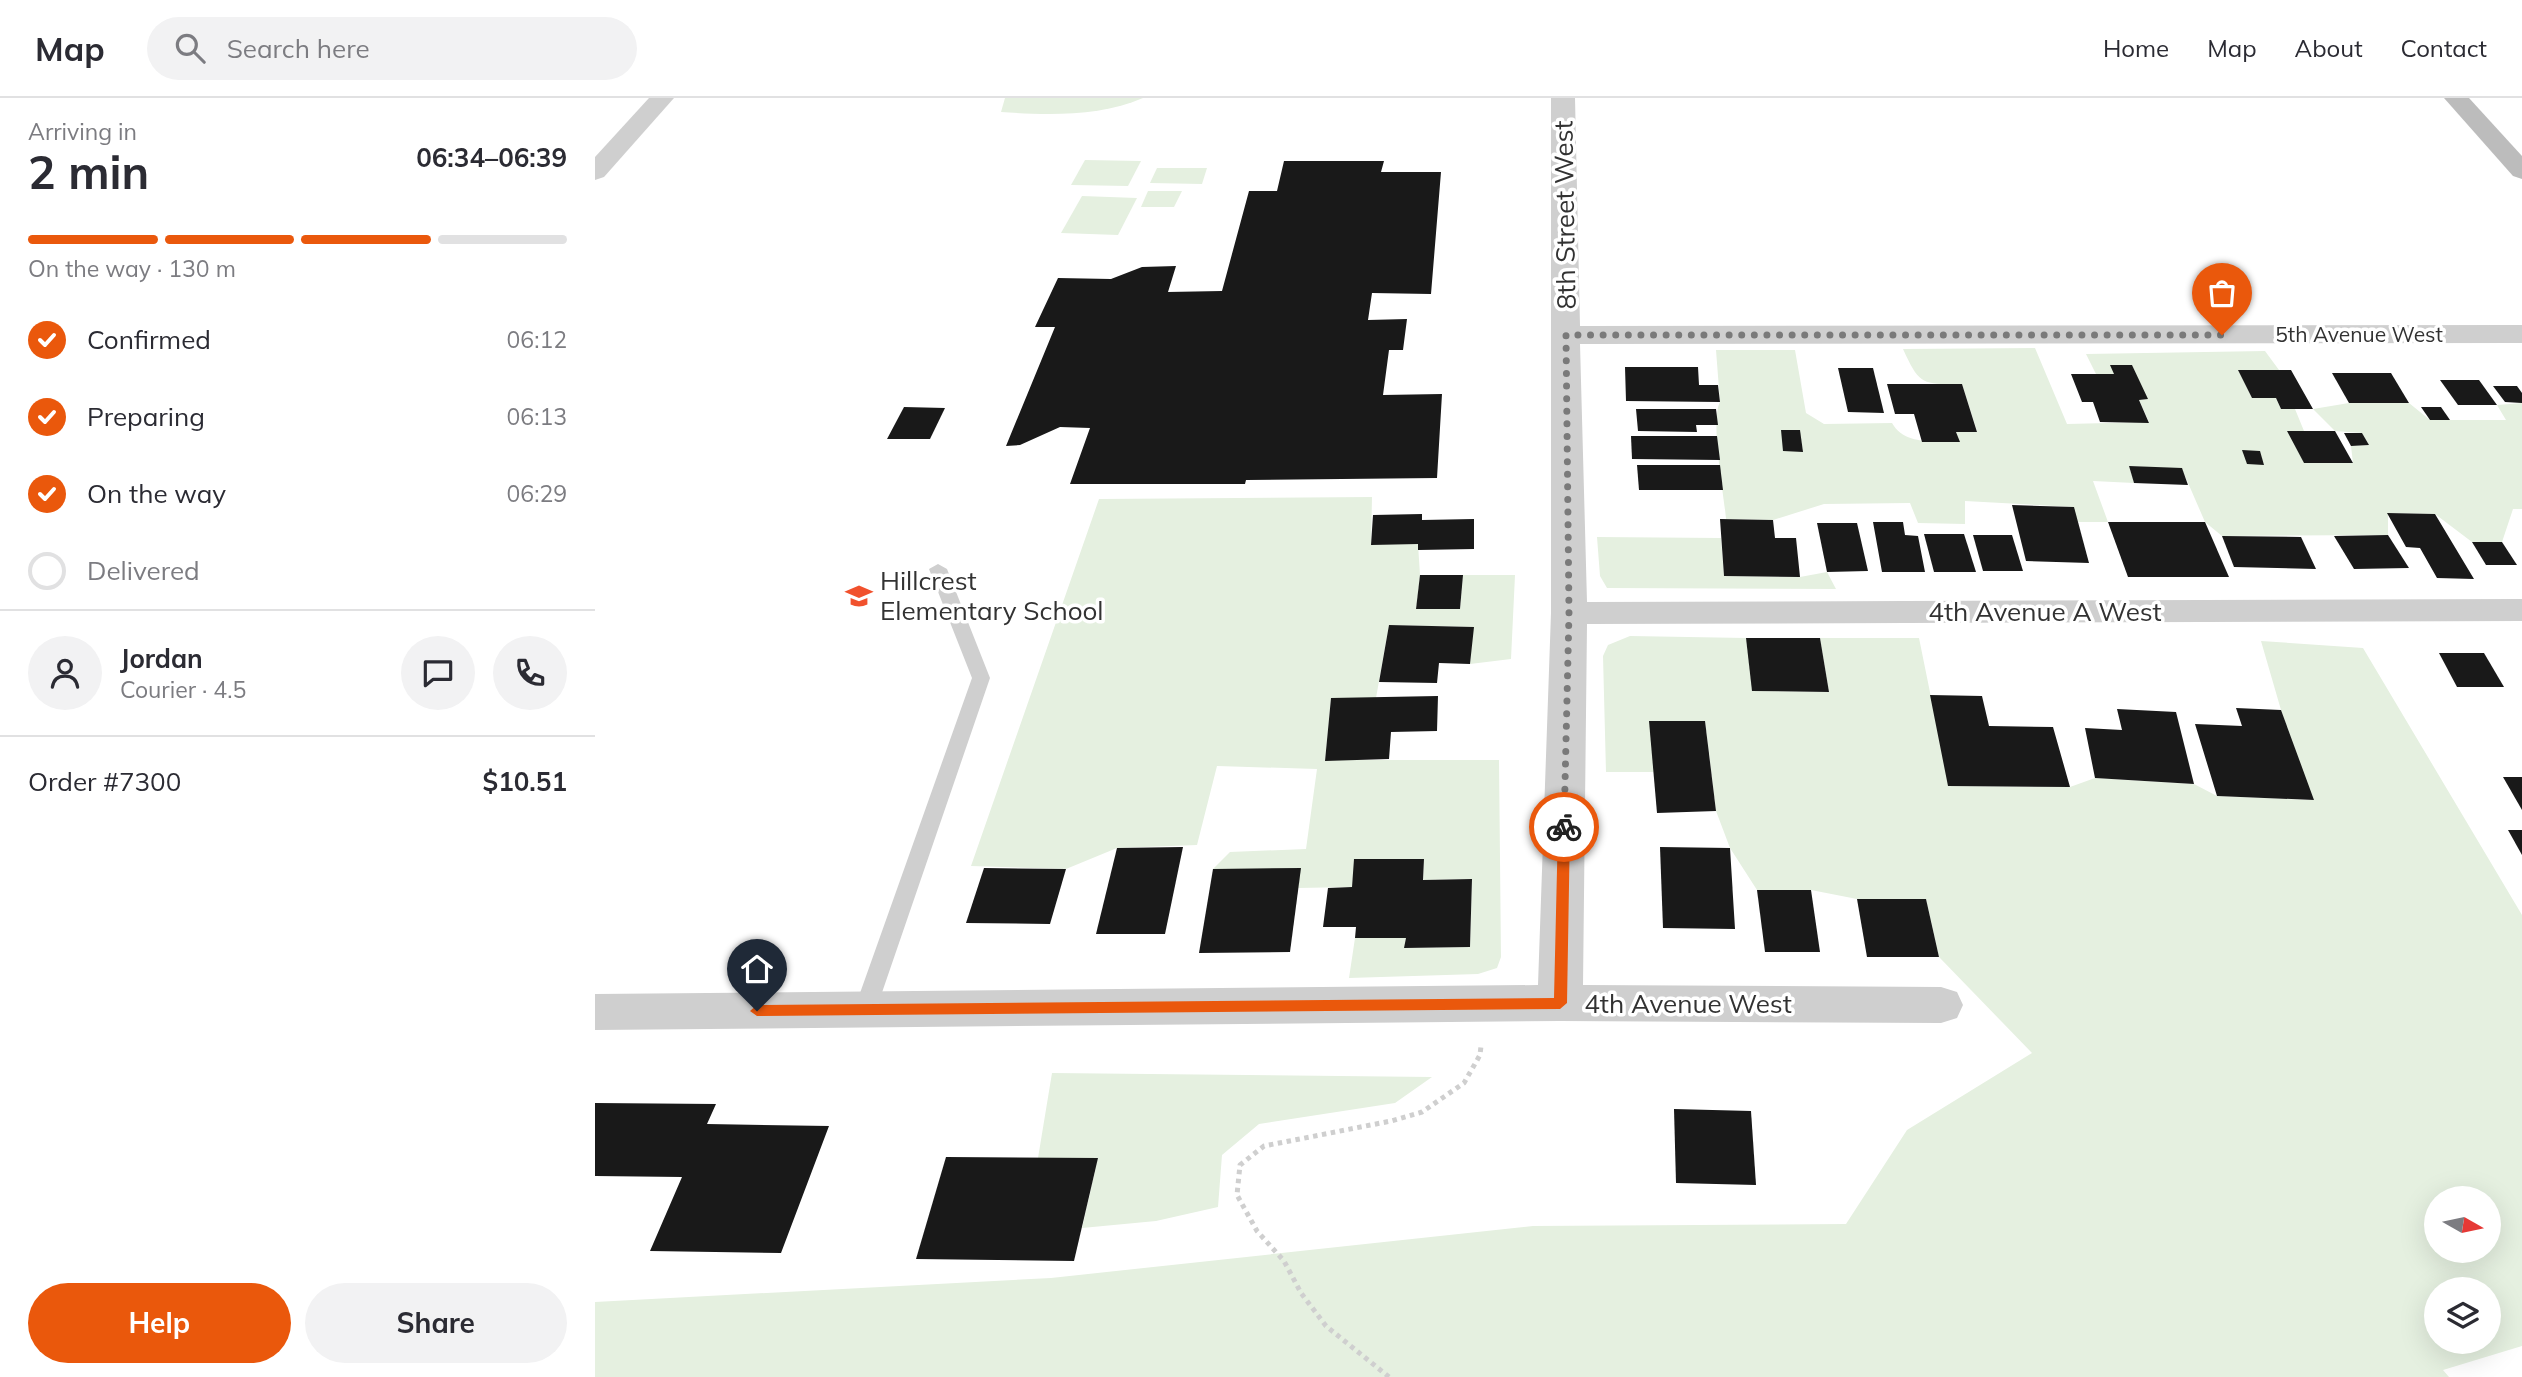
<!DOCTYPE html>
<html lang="en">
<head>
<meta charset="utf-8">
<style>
  :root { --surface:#fff; --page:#f2f2f3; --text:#2b2b33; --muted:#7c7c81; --line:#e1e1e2; --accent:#ea580c }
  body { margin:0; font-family:Mulish,sans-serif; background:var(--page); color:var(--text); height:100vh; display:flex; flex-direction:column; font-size:26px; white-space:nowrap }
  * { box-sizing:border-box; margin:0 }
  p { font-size:23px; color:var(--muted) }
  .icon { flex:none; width:38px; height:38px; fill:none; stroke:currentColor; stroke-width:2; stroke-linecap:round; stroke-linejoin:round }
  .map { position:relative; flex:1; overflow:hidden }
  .drawer { display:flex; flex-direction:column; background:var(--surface); width:595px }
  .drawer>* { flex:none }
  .needle { width:46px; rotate:99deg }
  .fabs { position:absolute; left:1829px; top:1088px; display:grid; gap:14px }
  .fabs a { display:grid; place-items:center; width:77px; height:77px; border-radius:50%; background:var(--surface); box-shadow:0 7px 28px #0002; font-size:35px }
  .pin { position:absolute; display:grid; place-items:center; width:60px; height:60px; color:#fff; margin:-72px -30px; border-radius:50% 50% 50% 0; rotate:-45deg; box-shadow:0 0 7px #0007 }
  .pin .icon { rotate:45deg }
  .courier { position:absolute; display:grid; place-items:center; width:70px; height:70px; margin:-35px; border:5px solid #ea580c; border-radius:50%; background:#fff; color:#222; box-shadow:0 2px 9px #0007 }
  .summary em { font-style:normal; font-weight:700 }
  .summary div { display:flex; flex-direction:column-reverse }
  .summary { display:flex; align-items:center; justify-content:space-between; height:119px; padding:0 28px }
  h1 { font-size:46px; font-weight:700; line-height:52px }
  .bar { display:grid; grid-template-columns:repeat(4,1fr); gap:10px 7px; align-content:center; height:84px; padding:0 28px }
  .bar i { height:9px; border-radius:5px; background:var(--line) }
  .bar .on { background:var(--accent) }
  .bar p { grid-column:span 4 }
  .line { display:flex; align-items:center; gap:18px; padding:0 28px; border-top:2px solid var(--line) }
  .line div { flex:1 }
  .round { display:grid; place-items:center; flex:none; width:74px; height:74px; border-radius:37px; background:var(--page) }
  ol { padding:0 28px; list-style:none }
  li { display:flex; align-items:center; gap:21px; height:77px }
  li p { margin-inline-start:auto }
  li .icon { padding:7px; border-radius:50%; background:var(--accent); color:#fff; stroke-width:4 }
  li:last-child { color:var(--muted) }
  li i { width:38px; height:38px; border:4px solid var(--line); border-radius:50% }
  .action { display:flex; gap:14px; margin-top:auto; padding:14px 28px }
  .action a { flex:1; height:80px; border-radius:42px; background:var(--accent); color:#fff; font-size:28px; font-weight:700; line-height:80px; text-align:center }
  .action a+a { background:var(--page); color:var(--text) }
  header { display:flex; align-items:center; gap:42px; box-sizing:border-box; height:98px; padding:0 35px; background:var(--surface); border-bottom:2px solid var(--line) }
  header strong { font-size:33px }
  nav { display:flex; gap:38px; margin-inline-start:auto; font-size:24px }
  .search { width:490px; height:63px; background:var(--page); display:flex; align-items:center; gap:18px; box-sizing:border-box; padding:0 24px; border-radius:38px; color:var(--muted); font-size:26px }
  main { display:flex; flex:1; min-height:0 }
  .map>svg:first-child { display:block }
</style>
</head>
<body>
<header>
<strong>Map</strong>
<div class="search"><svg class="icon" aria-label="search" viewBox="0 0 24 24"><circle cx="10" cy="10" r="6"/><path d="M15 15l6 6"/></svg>Search here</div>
<nav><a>Home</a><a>Map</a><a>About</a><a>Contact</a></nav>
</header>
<main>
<section class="drawer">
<div class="summary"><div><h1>2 min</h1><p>Arriving in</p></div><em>06:34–06:39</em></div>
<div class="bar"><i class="on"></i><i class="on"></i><i class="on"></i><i></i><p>On the way · 130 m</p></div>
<ol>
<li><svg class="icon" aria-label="check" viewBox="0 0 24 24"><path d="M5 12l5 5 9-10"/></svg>Confirmed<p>06:12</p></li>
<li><svg class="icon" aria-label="check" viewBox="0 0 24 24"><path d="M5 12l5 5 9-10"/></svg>Preparing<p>06:13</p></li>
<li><svg class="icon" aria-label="check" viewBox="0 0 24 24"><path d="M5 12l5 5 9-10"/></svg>On the way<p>06:29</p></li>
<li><i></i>Delivered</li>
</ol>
<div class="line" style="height:126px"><a class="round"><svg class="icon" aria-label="person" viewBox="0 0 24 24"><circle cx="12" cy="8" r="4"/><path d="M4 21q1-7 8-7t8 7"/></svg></a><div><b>Jordan</b><p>Courier · 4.5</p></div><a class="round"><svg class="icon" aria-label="chat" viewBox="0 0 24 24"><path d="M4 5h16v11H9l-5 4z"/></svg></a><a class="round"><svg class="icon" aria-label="phone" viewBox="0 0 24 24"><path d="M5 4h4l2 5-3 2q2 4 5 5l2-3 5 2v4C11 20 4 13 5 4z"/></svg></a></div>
<div class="line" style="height:91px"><div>Order #7300</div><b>$10.51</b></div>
<div class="action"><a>Help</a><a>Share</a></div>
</section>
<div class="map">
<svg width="1927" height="1279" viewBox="0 0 1927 1279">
  <rect width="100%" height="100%" fill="#fff"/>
  <g fill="#e5f0e0" fill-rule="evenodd">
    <path d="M410 0H548C505 19 451 17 406 14Z"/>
    <polygon points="490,62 546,63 533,88 476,87"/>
    <polygon points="562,70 612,70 607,86 555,85"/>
    <polygon points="553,93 587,93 579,109 546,109"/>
    <polygon points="487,98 542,100 523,137 466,135"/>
    <path d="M1440 250 1472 326 1554 324 1544 302 1552 301 1537 267H1516L1519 276H1501L1491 256 1670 253 1684 272 1644 273 1657 300H1681L1686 311H1700L1709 333H1693L1758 365 1756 348 1774 347 1767 335 1740 333 1718 311 1754 305H1814L1835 322H1911L1902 307 1927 305V411H1918L1907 444H1877L1840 416 1793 415V437L1627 438 1610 424 1587 371 1534 368 1539 385 1498 383 1513 424H1483L1478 409 1370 403V426L1323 425 1315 405 1229 406 1178 422 1131 421C1129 396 1115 323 1125 304L1121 252H1200L1211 315 1229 326 1297 325C1310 348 1342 343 1364 343L1361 334 1382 333 1367 286C1327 286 1325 288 1308 251Z"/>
    <polygon points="777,399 776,446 823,446 825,477 821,511 865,511 868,477 920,477 916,561 875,566 878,529 794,527 781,600 736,600 730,662 904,662 906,859 902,870 883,876 754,880 760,840 811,840 810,850 875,849 877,781 828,782 829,761 760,761 757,789 703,790 618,771 635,754 711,751 722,671 622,668 602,747 522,750 471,771 376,768 504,401"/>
    <polygon points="1002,439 1126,440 1129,478 1205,479 1232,474 1241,491 1012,490 1005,478"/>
    <path d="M1035 538 1151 540 1158 593 1234 594 1225 540H1324L1354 688 1475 689 1500 680 1599 686 1622 698 1718 702 1686 612 1666 543 1768 550 1927 817V1248L1848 1272 1854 1279H0V1204L456 1180 938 1128 1251 1126 1312 1032 1437 955 1344 859 1331 801H1262L1216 792H1162L1135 750 1121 713 1110 623 1055 624 1059 674H1011L1008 558 1013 547ZM1841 1101H1894V1153H1841ZM1841 1192H1894V1244H1841Z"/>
    <polygon points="457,975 837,979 800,1005 664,1026 627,1057 623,1109 561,1123 487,1130 503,1060 443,1060"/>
  </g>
  <g fill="#191919">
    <polygon points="689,63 789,63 786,74 846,74 836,196 777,195 773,222 812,221 808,252 794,252 788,297 847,296 842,380 651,382 650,386 475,386 495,330 465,329 425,347 411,348 460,229 440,229 463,180 516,181 547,169 581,168 573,194 627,193 654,93 682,93"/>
    <polygon points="1515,267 1537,267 1553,301 1544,302 1554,325 1505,324 1498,304 1487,304 1476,276 1519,276"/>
    <polygon points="1030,269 1103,269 1104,287 1123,287 1125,304 1031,303"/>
    <polygon points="1243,270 1278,270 1289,315 1253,314"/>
    <polygon points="1643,272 1696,272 1718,311 1686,311 1681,300 1657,300"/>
    <polygon points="1737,275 1796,275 1814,305 1754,305"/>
    <polygon points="1845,282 1884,282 1902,307 1863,307"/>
    <polygon points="1292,286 1367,286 1382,334 1361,334 1365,344 1327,344 1319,316 1300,316"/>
    <polygon points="1898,288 1922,288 1927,295 1927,305 1910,304"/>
    <polygon points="309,309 350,310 335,341 292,341"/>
    <polygon points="1826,309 1846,309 1855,322 1835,322"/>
    <polygon points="1041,311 1121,311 1123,327 1101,327 1102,334 1043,333"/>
    <polygon points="1186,332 1205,332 1208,354 1188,353"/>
    <polygon points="1692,333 1740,333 1758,365 1709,365"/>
    <polygon points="1749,335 1767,335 1774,347 1756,348"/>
    <polygon points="1036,338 1122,338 1125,362 1037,361"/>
    <polygon points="1647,352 1665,353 1669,367 1652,366"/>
    <polygon points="1042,367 1125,367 1128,392 1044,392"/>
    <polygon points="1534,368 1587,370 1593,387 1539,385"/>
    <polygon points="1417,407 1479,409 1494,465 1431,463"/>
    <polygon points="1792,415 1840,416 1879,481 1842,480 1825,450 1811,449"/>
    <polygon points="827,416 827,422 879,421 879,451 823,452 823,446 776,447 778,417"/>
    <polygon points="1125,421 1178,422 1180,440 1201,440 1205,479 1129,478"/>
    <polygon points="1278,424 1308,424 1310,437 1323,438 1330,474 1287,474"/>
    <polygon points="1513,424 1610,424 1634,479 1533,479"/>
    <polygon points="1222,425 1262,425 1273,473 1232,474"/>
    <polygon points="1329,436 1369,436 1381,474 1339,474"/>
    <polygon points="1378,437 1417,437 1428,473 1388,473"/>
    <polygon points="1793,437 1814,470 1759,471 1739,438"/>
    <polygon points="1627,438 1706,439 1721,471 1639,469"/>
    <polygon points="1877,444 1907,444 1922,467 1891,467"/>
    <polygon points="825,477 868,477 865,511 821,511"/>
    <polygon points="794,527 879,529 875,566 844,565 842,585 784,584"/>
    <polygon points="1151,540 1225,540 1234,594 1157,593"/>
    <polygon points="1844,555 1889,555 1909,589 1862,589"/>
    <polygon points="1335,597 1387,598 1394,628 1458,629 1475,689 1353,688"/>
    <polygon points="843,598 842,633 796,634 794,661 730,663 736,600"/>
    <polygon points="1641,610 1686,612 1719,702 1622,698 1600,626 1647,628"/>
    <polygon points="1522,611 1581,614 1599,686 1500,680 1490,630 1527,632"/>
    <polygon points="1054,623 1110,623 1121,713 1062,715"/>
    <polygon points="1908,679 1927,679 1927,712"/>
    <polygon points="1913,732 1927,732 1927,757"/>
    <polygon points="588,749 570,836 501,836 522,750"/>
    <polygon points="1065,749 1135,750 1140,831 1068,830"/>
    <polygon points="759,761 829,761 828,782 877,781 875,849 809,850 811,840 760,840 761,829 728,829 733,790 757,789"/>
    <polygon points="389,770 471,771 455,826 371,825"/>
    <polygon points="706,770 695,854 604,855 618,771"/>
    <polygon points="1162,792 1216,792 1225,854 1170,854"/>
    <polygon points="1262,801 1331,801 1344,859 1272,859"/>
    <polygon points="0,1005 121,1006 112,1026 234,1028 186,1155 55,1153 87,1079 0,1078"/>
    <polygon points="1079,1011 1156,1013 1161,1087 1081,1085"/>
    <polygon points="351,1059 503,1060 479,1163 321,1161"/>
  </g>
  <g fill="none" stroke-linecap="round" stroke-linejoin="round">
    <polyline stroke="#cfcfcf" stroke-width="5" stroke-dasharray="4.5 4.5" stroke-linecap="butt" points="794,1279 731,1228 706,1195 689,1163 662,1133 642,1097 645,1067 669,1048 796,1023 827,1014 869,985 885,957 886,948"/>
    <polygon fill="#cfcfcf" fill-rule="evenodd" points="343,466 352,471 395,580 281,912 278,918 270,921 262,918 259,912 377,580 334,471"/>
    <g fill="#cfcfcf" fill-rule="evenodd">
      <polygon points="54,0 79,0 9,79 0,82 0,59"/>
      <polygon points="956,0 980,0 985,228 1927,227 1927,245 985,246 992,504 1927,501 1927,523 992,526 988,887 1346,889 1362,894 1368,907 1362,920 1346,925 965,923 0,932 0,896 943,887 956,515"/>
    </g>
    <polygon fill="#bcbcbc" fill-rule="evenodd" points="1849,0 1874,0 1927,58 1927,81 1918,78"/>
  </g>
  <polygon fill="#ea580c" points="969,724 975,729 972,905 965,911 162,918 155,913 162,907 959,900 963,729"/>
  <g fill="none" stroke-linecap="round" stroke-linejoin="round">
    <polyline stroke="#7a7a7a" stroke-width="7" stroke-dasharray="0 12.6" points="969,729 974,515 971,237 1627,237"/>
  </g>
  <defs>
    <g id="school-bare" transform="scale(2.1)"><path d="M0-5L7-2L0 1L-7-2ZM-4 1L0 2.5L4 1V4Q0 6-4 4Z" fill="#f1512d" stroke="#fff" stroke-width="2.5" paint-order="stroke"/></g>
  </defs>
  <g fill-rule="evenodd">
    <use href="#school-bare" x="264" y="498"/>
  </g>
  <g text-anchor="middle" stroke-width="7" stroke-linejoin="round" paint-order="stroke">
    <g font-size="21" fill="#323232" stroke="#fff">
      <text x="1764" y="244">5th Avenue West</text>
    </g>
    <g font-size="26" fill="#323232" stroke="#fff">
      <text transform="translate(970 117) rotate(-91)" y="9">8th Street West</text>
      <text x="1450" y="523">4th Avenue A West</text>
      <text x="1093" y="915">4th Avenue West</text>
    </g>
    <g font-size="26" fill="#323232" stroke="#fff" text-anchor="start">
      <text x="285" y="492">Hillcrest<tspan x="285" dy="30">Elementary School</tspan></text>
    </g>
  </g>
</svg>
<div class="fabs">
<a><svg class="needle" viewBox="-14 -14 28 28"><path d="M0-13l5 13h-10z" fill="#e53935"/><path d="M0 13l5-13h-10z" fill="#7c7c81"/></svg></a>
<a><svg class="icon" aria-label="layers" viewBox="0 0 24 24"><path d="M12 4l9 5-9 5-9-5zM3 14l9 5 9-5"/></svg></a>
</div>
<div class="pin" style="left:1627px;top:237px;background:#ea580c"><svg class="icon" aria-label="bag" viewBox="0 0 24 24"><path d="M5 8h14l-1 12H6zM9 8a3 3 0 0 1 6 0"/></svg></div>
<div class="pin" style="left:162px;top:913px;background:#1f2937"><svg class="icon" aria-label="home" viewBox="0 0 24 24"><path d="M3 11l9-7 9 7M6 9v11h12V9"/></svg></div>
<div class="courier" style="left:969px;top:729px"><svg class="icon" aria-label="bike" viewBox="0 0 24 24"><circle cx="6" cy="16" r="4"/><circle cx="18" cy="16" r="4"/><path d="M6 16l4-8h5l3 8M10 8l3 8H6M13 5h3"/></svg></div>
</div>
</main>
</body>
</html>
